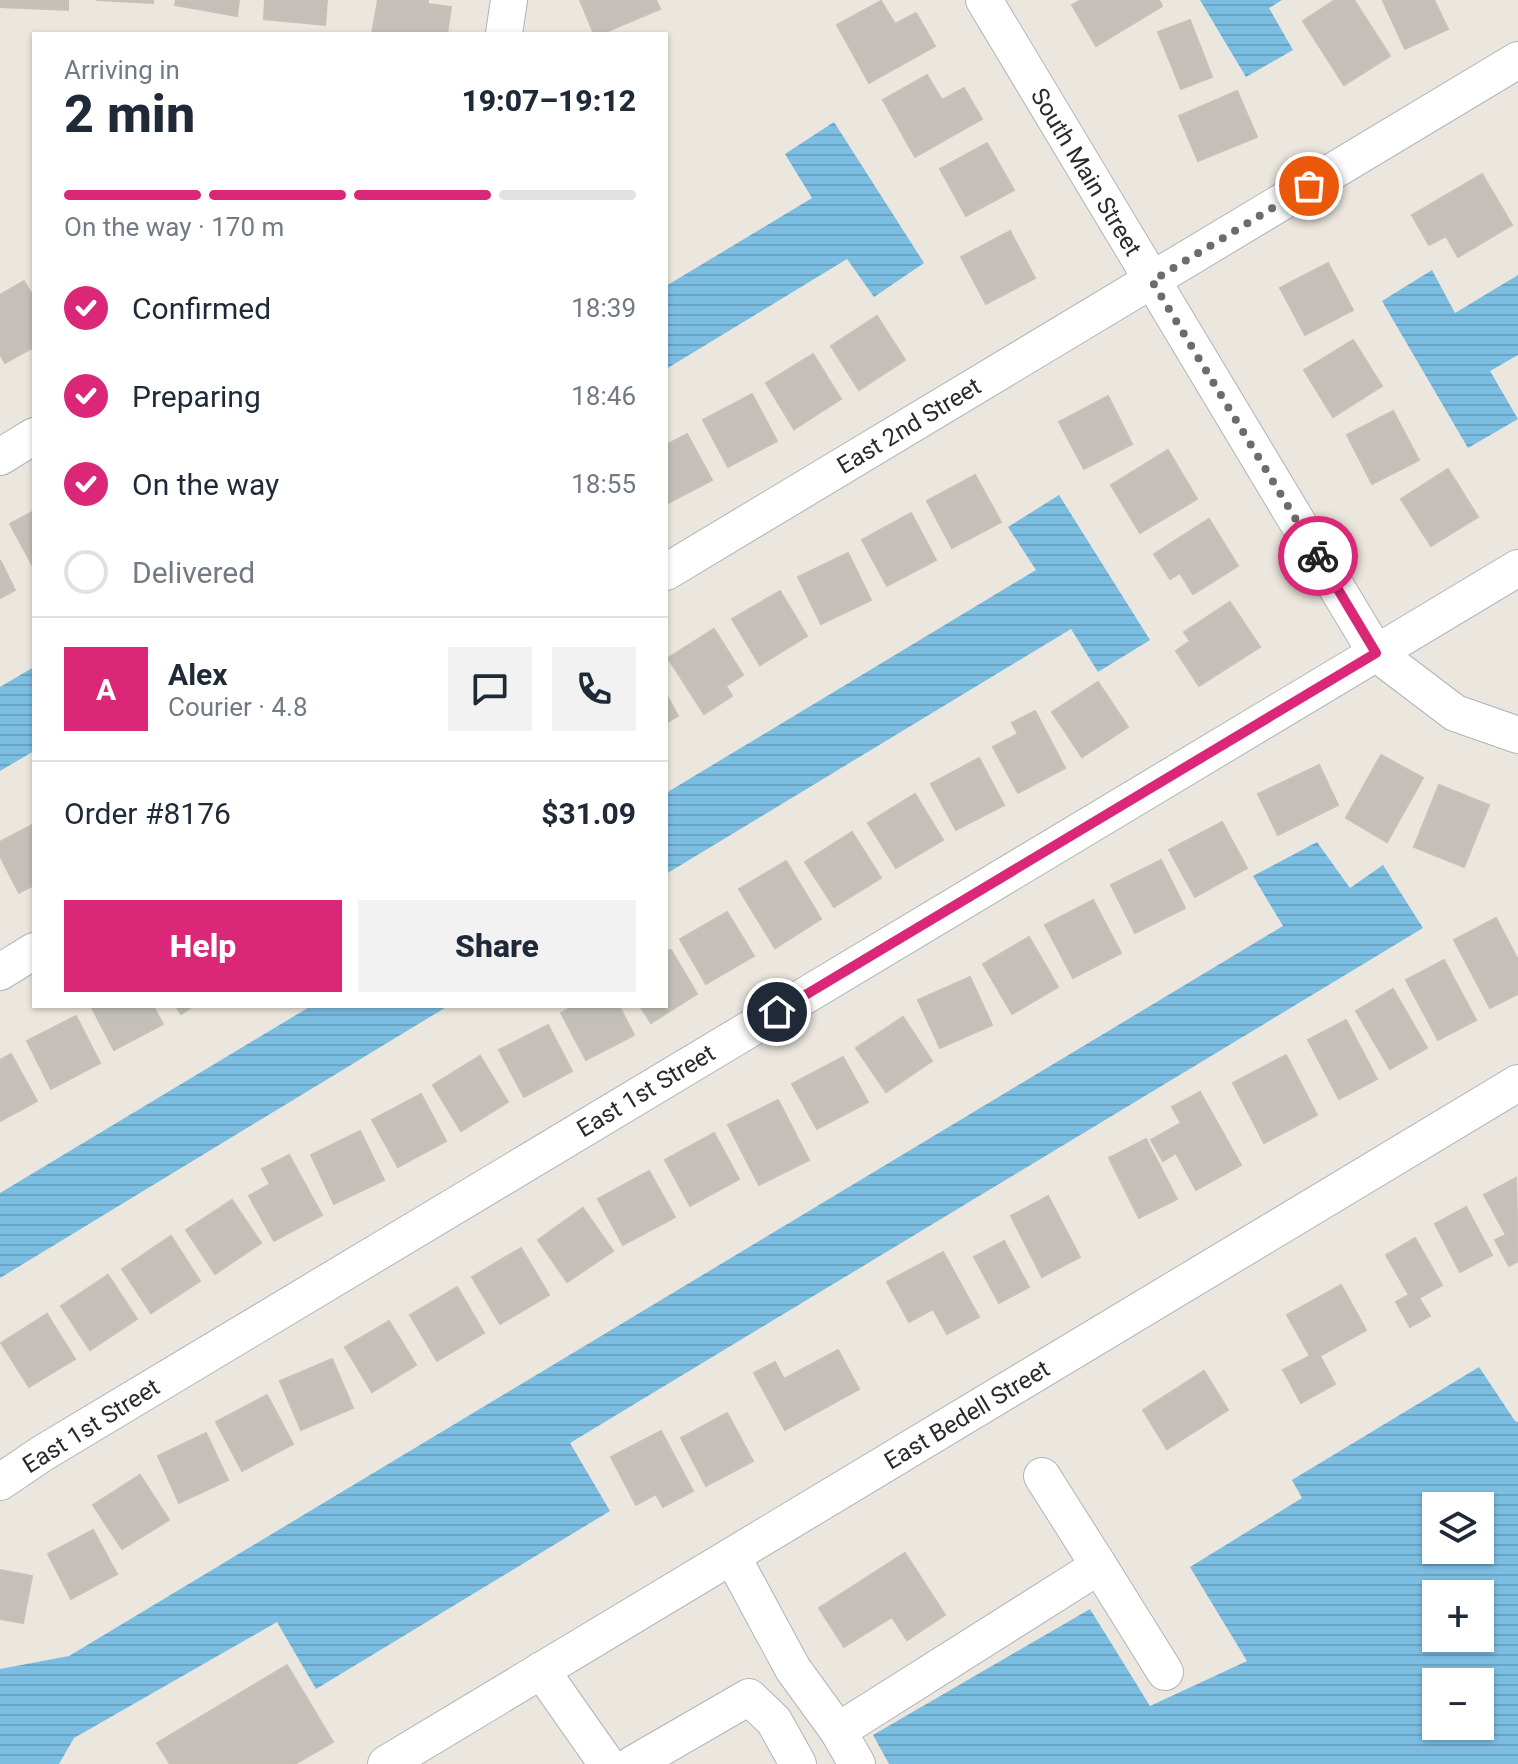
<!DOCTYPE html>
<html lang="en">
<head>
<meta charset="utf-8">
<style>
  :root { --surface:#fff; --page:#f2f2f3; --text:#1f2937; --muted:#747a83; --line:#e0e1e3; --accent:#db2777 }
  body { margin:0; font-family:Roboto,sans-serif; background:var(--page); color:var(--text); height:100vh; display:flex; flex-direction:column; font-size:30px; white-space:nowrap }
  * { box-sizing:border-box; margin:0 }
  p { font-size:26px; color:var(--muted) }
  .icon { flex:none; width:44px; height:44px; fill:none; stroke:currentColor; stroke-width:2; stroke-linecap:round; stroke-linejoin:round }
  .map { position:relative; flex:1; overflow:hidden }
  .drawer { position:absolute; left:32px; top:32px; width:636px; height:976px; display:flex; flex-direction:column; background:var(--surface); border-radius:0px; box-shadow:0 2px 6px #0004 }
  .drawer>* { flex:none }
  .buttons { position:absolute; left:1422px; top:1492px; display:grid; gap:16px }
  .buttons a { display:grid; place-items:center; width:72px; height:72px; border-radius:0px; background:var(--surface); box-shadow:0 2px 6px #0004; font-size:40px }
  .pin { position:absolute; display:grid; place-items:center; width:68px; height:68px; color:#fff; margin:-34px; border:4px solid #fff; border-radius:50%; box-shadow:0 2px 8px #0007 }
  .courier { position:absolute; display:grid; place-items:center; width:80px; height:80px; margin:-40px; border:6px solid #db2777; border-radius:50%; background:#fff; color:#222; box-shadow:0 2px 10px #0007 }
  .head em { font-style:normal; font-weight:800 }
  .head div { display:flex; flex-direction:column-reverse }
  .head { display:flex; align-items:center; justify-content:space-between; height:136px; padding:0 32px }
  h1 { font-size:52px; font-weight:800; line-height:60px }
  .bar { display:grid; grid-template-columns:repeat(4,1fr); gap:12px 8px; align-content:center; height:96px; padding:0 32px }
  .bar i { height:10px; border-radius:6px; background:var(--line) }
  .bar .selected { background:var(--accent) }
  .bar p { grid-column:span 4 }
  .line { display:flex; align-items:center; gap:20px; padding:0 32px; border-top:2px solid var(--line) }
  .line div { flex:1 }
  .round { display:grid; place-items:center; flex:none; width:84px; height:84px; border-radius:0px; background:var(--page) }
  ol { padding:0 32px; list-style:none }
  li { display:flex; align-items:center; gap:24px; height:88px }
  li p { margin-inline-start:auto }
  li .icon { padding:8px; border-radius:50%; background:var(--accent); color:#fff; stroke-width:4 }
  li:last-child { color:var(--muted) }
  li i { width:44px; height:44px; border:4px solid var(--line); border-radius:50% }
  .button { display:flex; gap:16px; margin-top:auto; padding:16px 32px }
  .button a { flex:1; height:92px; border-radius:0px; background:var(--accent); color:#fff; font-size:32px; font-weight:800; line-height:92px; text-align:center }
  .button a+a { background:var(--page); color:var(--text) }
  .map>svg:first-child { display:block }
</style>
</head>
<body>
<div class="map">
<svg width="1518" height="1764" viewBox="0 0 1518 1764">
  <defs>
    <pattern id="water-rules" width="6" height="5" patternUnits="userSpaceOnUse" patternTransform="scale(2)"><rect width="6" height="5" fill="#7cbee2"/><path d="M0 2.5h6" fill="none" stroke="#6ba3c2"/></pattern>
  </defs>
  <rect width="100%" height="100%" fill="#ebe6de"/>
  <g fill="url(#water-rules)" fill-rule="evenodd">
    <polygon points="1200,0 1282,0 1269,8 1293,50 1246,77"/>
    <polygon points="834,122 924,263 874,297 847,259 666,369 666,286 812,198 785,154"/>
    <polygon points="1432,270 1455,313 1518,275 1518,355 1490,371 1518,419 1468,448 1382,301"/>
    <polygon points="1059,495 1150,640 1098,672 1071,629 666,874 666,793 1036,570 1008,527"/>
    <polygon points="34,667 34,751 0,771 0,687"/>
    <polygon points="1317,842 1350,888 1383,865 1423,928 570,1443 610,1511 316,1689 277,1622 74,1738 59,1764 0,1764 0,1669 69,1656 1283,926 1253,876"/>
    <polygon points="311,1006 448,1006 0,1278 0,1193"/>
    <path d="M1479 1367 1515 1421 1518 1422V1764H889L873 1735 1090 1609 1150 1706 1247 1661 1190 1567 1302 1498 1292 1480ZM1436 1506H1480V1550H1436ZM1436 1594H1480V1638H1436ZM1436 1682H1480V1726H1436Z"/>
  </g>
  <g fill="#c4c0b9" stroke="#c6c2b8" stroke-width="2">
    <polygon points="0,0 68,0 68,10 0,7"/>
    <polygon points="96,0 153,0 153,3"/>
    <polygon points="176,0 239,0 237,16 175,5"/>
    <polygon points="265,0 327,0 325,25 264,19"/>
    <polygon points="378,0 428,0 428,4 451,7 447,34 372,34"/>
    <polygon points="580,0 656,0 660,9 601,34 594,34"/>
    <polygon points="1081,0 1159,0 1162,6 1096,46 1072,5"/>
    <polygon points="1335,0 1354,0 1390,56 1344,85 1303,21"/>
    <polygon points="1434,0 1448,29 1405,49 1383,1"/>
    <polygon points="881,1 895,24 916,13 935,46 869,83 837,25"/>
    <polygon points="1190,20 1212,77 1181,89 1158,32"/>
    <polygon points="927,75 942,100 964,88 982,119 915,157 883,100"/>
    <polygon points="1237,91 1257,137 1198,161 1179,116"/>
    <polygon points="987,143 1014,190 966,216 940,169"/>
    <polygon points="1482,174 1512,225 1458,257 1446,236 1429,245 1412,215"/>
    <polygon points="1010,231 1035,278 986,304 961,257"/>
    <polygon points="1328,263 1353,310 1305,335 1280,288"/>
    <polygon points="24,281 34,298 34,347 5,363 0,354 0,295"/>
    <polygon points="877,316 905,360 859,390 831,346"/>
    <polygon points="1353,340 1382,386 1333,417 1304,370"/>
    <polygon points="813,354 841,399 794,429 766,383"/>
    <polygon points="752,394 777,441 728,467 703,420"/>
    <polygon points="1108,396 1132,444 1084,469 1059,422"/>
    <polygon points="1393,411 1419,460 1372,484 1347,435"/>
    <polygon points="687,434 712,480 666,504 666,445"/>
    <polygon points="1168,450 1197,499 1140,533 1111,485"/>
    <polygon points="1448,469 1478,517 1431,546 1401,499"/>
    <polygon points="975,475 1001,522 952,548 927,501"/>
    <polygon points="34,511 34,568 10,524"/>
    <polygon points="911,513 936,560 887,586 862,540"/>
    <polygon points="1209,519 1238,566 1193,594 1180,573 1170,579 1154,554"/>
    <polygon points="848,553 871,600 821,624 798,577"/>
    <polygon points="0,560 15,590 0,598"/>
    <polygon points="780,591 807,636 760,665 732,619"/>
    <polygon points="1230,602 1260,647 1199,686 1176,651 1190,641 1184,632"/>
    <polygon points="714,629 743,675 726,686 732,696 704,714 668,658"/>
    <polygon points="1098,682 1128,727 1082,757 1052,712"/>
    <polygon points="666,694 678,716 666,723"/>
    <polygon points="1035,711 1065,768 1018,793 993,747 1018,734 1012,723"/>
    <polygon points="1381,755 1423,778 1387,842 1346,818"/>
    <polygon points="979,758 1004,805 956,830 931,784"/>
    <polygon points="1319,765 1338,805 1278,835 1258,794"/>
    <polygon points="1439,785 1489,805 1464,867 1414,847"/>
    <polygon points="915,794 943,840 896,868 868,823"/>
    <polygon points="1222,822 1247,868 1195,897 1169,850"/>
    <polygon points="34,824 34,885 19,893 0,856 0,842"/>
    <polygon points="852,832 881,878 834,907 805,862"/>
    <polygon points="1161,860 1185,908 1135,933 1111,885"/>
    <polygon points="786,861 821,919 775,948 739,889"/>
    <polygon points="1093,900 1121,953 1073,978 1045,925"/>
    <polygon points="727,912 754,956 706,984 680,939"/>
    <polygon points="1496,918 1518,960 1518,994 1490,1008 1454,940"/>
    <polygon points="1029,937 1058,987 1012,1014 983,964"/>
    <polygon points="671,950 697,994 651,1023 640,1006 666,1006 666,952"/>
    <polygon points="1444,960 1476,1020 1438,1040 1406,980"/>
    <polygon points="970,977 992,1025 940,1048 918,1000"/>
    <polygon points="1393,989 1427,1048 1390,1069 1356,1011"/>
    <polygon points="91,1006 153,1006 163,1024 114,1050"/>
    <polygon points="176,1006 193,1006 181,1014"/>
    <polygon points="574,1006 619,1006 634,1035 586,1060 561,1013"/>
    <polygon points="76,1016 100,1063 51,1089 27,1041"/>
    <polygon points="903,1017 932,1061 886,1092 856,1048"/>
    <polygon points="1346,1020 1377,1079 1339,1099 1308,1040"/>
    <polygon points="548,1025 572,1071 524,1097 499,1050"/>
    <polygon points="11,1054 37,1101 0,1121 0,1060"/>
    <polygon points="1286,1055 1317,1115 1264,1143 1233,1083"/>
    <polygon points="480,1056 508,1102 461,1131 433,1085"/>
    <polygon points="843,1057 868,1102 817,1129 792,1084"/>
    <polygon points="1200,1092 1241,1165 1196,1190 1176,1153 1163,1161 1151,1140 1181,1123 1172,1107"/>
    <polygon points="421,1094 446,1141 398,1167 372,1120"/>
    <polygon points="778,1100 809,1160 759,1185 728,1125"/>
    <polygon points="360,1131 384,1180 334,1204 311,1155"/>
    <polygon points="714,1133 739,1179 690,1206 665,1160"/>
    <polygon points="1146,1139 1177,1199 1139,1218 1109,1158"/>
    <polygon points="289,1155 322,1215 274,1241 249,1196 270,1184 262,1169"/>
    <polygon points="649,1171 675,1217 623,1245 598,1199"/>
    <polygon points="1516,1178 1518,1261 1509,1266 1495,1240 1506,1235 1484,1195"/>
    <polygon points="1048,1196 1080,1257 1042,1277 1011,1216"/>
    <polygon points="232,1200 261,1243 215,1274 186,1230"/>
    <polygon points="1466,1207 1492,1255 1460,1272 1435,1224"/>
    <polygon points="583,1208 613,1251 567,1282 538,1240"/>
    <polygon points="171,1236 200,1281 151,1313 122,1269"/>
    <polygon points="1415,1238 1442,1285 1419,1298 1430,1316 1410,1327 1396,1302 1409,1295 1386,1255"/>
    <polygon points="1004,1241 1029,1287 999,1303 974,1257"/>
    <polygon points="521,1248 549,1295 500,1324 472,1277"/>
    <polygon points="943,1252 979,1317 947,1334 933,1309 909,1322 887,1282"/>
    <polygon points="108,1275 137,1319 90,1350 61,1306"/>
    <polygon points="1341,1285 1366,1330 1320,1356 1335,1384 1301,1403 1283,1370 1310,1356 1287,1315"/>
    <polygon points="457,1287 484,1333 437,1361 410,1315"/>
    <polygon points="47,1314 75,1359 29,1387 1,1343"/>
    <polygon points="389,1321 416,1365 372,1392 345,1347"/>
    <polygon points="838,1350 859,1389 785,1430 754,1373 775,1362 784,1379"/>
    <polygon points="332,1359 353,1408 301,1430 280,1381"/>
    <polygon points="1204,1371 1228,1410 1167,1449 1143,1410"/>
    <polygon points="267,1395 293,1444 242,1471 216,1422"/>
    <polygon points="727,1413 753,1461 706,1486 681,1438"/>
    <polygon points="661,1431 693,1491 663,1507 656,1494 636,1505 611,1457"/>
    <polygon points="206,1433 228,1480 179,1503 158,1456"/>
    <polygon points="140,1475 169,1520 122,1549 93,1505"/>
    <polygon points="93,1530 117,1574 71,1599 48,1554"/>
    <polygon points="905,1553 945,1615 907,1640 892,1617 844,1647 819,1608"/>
    <polygon points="0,1570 32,1576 23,1623 0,1619"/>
    <polygon points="287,1665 333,1742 295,1764 170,1764 157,1743"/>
  </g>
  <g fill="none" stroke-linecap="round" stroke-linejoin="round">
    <g stroke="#b1b3bc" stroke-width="38">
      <g id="minor">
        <polyline points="984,0 1376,653 1455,713 1518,735"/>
        <polyline points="504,34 509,0"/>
        <polyline points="0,457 34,436"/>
        <polyline points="666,572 1518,60"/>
        <polyline points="0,972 34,951"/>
        <polyline points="1042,1476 1099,1566"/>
        <polyline points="0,1482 43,1453 1518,568"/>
        <polyline points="732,1556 793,1669 838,1731 1099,1566 1165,1672"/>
        <polyline points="541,1670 607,1764"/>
        <polyline points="838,1731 857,1764"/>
        <polyline points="386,1764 1518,1083"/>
        <polyline points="633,1764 749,1697 774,1721 798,1764"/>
      </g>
    </g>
    <use href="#minor" stroke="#fff" stroke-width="36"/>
  </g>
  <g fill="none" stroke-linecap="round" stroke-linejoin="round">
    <polyline stroke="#6e6c69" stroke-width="8" stroke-dasharray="0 14.4" points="1309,186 1152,281 1318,556"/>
    <polyline stroke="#db2777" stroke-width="10" points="777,1012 1376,653 1318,556"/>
  </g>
  <g text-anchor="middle" stroke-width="6" stroke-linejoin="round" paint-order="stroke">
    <g font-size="24" fill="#2a2a2a" stroke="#fff">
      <text transform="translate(1086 172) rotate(59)" y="8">South Main Street</text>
      <text transform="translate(909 426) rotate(-31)" y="8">East 2nd Street</text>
      <text transform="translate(646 1091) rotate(-31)" y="8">East 1st Street</text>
      <text transform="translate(967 1415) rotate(-31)" y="8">East Bedell Street</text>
      <text transform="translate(91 1426) rotate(-32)" y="8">East 1st Street</text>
    </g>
  </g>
</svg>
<div class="buttons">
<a><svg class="icon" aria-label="layers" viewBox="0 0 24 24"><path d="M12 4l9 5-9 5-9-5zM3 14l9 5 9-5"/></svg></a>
<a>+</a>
<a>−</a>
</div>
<div class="pin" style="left:1309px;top:186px;background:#ea580c"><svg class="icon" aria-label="bag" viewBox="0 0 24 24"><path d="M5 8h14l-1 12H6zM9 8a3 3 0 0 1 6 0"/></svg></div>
<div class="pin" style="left:777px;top:1012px;background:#1f2937"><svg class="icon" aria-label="home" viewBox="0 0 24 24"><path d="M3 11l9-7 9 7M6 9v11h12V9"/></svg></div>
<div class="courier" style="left:1318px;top:556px"><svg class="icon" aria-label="bike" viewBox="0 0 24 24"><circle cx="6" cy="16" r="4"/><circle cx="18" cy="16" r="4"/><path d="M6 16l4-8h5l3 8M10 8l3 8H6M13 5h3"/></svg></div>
<section class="drawer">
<div class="head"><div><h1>2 min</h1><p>Arriving in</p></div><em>19:07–19:12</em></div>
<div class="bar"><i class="selected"></i><i class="selected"></i><i class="selected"></i><i></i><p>On the way · 170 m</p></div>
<ol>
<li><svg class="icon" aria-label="check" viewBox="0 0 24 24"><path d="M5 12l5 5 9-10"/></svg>Confirmed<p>18:39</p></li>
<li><svg class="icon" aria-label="check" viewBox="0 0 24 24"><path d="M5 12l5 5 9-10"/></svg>Preparing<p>18:46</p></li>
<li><svg class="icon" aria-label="check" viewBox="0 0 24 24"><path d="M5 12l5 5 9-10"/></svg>On the way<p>18:55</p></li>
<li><i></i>Delivered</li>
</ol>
<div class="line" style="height:144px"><b class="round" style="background:var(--accent);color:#fff">A</b><div><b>Alex</b><p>Courier · 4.8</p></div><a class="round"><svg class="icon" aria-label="chat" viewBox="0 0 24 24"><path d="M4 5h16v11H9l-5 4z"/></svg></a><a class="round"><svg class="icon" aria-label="phone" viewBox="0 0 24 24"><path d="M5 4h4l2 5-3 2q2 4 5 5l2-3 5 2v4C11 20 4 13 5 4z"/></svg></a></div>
<div class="line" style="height:104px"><div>Order #8176</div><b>$31.09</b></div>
<div class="button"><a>Help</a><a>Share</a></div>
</section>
</div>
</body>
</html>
